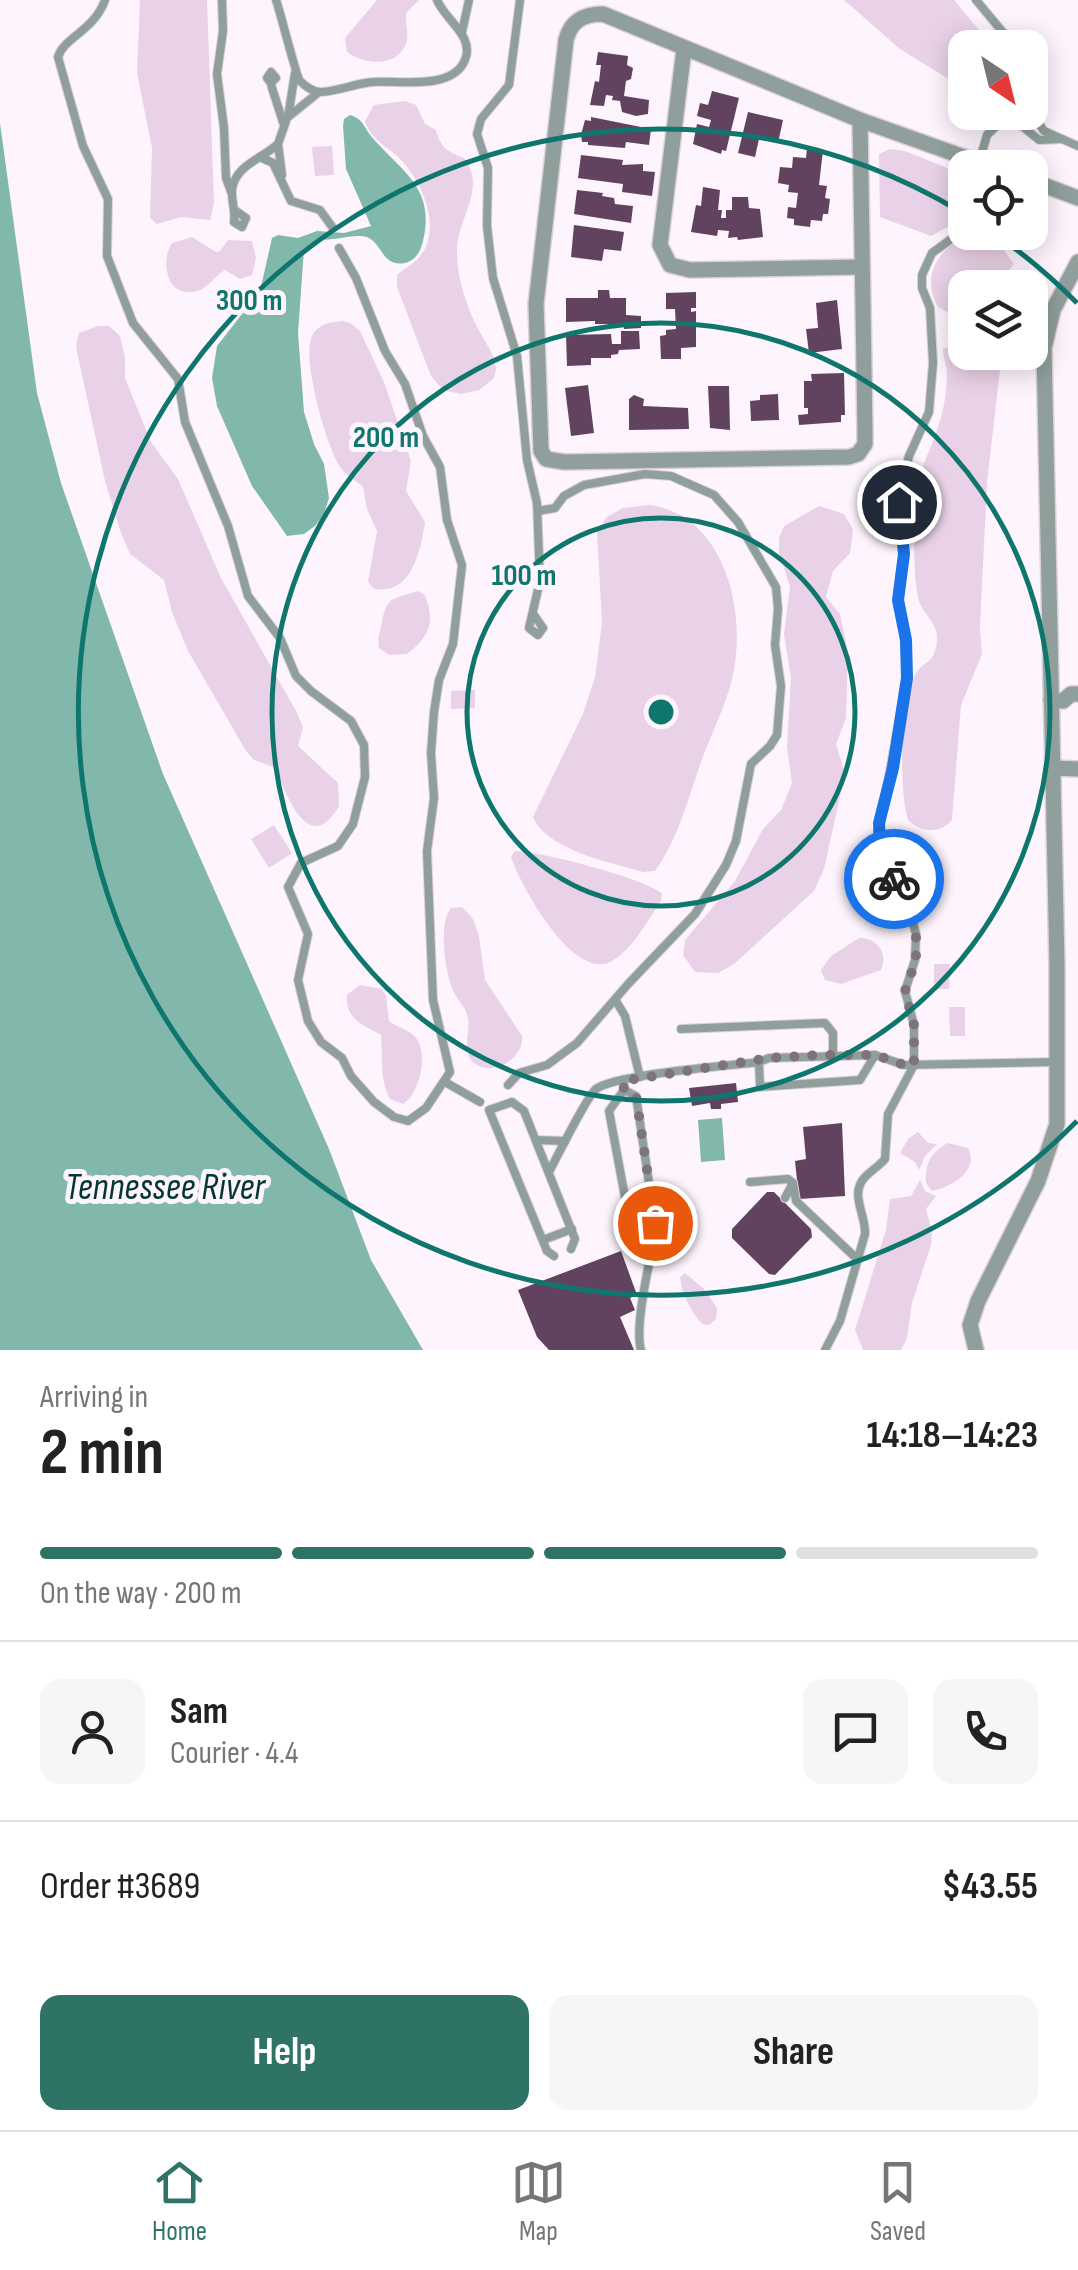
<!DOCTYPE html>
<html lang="en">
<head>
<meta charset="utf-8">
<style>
  :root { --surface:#fff; --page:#f6f6f6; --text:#222; --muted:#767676; --line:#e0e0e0; --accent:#2f7366 }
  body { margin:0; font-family:"Sofia Sans Condensed",sans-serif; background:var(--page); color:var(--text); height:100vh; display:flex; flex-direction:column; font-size:38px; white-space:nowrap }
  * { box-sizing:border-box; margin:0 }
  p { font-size:32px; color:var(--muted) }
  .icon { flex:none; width:55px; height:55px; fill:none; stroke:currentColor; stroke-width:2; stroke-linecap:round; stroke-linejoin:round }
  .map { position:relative; height:1350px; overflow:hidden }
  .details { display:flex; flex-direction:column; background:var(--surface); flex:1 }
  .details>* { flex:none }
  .needle { width:65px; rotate:145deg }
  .fabs { position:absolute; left:948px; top:30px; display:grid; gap:20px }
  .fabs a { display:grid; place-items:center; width:100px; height:100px; border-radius:20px; background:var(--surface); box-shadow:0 5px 25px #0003; font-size:50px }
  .pin { position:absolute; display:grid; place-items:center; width:85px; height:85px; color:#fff; margin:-42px; border:5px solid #fff; border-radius:50%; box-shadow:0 2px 10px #0007 }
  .courier { position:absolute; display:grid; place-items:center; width:100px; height:100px; margin:-50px; border:8px solid #1a73e8; border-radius:50%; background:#fff; color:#222; box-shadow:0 2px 12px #0007 }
  .headline em { font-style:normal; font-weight:700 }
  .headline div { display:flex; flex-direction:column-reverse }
  .headline { display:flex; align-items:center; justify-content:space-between; height:170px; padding:0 40px }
  h1 { font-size:65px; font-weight:700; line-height:75px }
  .bar { display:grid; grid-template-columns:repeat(4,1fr); gap:15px 10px; align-content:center; height:120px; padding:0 40px }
  .bar i { height:12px; border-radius:8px; background:var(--line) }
  .bar .on { background:var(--accent) }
  .bar p { grid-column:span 4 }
  .line { display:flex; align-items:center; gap:25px; padding:0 40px; border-top:2px solid var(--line) }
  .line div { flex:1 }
  .round { display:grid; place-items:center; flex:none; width:105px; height:105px; border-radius:20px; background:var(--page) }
  .cta { display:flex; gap:20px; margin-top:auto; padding:20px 40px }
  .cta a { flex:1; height:115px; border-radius:20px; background:var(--accent); color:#fff; font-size:40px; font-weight:700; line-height:115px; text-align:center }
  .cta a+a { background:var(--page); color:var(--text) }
  .menu { display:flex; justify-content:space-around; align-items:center; height:140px; border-top:2px solid var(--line); background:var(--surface); font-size:28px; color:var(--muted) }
  .menu a { display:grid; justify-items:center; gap:5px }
  .menu .on { color:var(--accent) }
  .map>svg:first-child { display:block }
</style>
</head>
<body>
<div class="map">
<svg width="1078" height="1350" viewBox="0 0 1078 1350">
  <rect width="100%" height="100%" fill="#fef4fd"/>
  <g fill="#e9d2e7">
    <polygon points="140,0 207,0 214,203 210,220 181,217 157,224 150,218 152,148 137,73"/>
    <path d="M377 0H419L406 13C405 24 410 36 405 46 394 68 363 64 347 52L345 38Z"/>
    <polygon points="844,0 954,0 993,47 965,48 965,89 900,49"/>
    <path d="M405 101 416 105 425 124 436 130C441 148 446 151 464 158 488 189 456 219 457 253 457 280 468 311 481 334 488 347 495 355 496 369L494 378 479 390 461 394 443 390 431 376 397 287V275C404 268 415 264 421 255 443 226 420 176 396 155 383 144 370 138 365 121L374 105Z"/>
    <polygon points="332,146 334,175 315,176 312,147"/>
    <polygon points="890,149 905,151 965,175 965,215 962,219 931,236 880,217 879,154"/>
    <path d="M970 236 1003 249 1014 264 996 287 965 288V328L960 319 938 307C920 277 939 245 970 236Z"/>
    <path d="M192 237 216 252 220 251 228 240 252 241 256 258 252 275 240 279 225 270C213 277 207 291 192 292 165 295 161 259 172 243Z"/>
    <path d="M343 321 350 323 360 331 384 382 411 461 406 491 425 522C420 552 412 595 374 589L368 582 377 531 367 509 363 487C356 480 346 476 340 467 326 445 303 363 311 339 316 324 330 322 343 321Z"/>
    <path d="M98 326H109L120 336 125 357V378L151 442 178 479 221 578 296 711 303 727 298 746 338 783 339 806C309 859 285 793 276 768L254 760 246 751 188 651 172 612 164 580 130 554 121 533 105 481 76 347 79 333Z"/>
    <path d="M965 330V352L1002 353 987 482 980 628 982 654 961 705 952 820C940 834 921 833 908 820 899 793 900 699 915 675 925 658 936 666 937 637 937 622 921 613 918 597 912 568 915 534 915 505 916 472 933 448 941 417 945 404 947 385 947 371 946 363 943 357 943 349L958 345Z"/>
    <path d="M650 505C726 516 748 614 732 679 725 708 710 736 700 765 688 800 677 841 655 871L643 872C609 862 547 850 533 817L583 714 595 677 602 623 597 531 607 517 623 508Z"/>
    <polygon points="819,506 844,514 853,529 850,553 833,571 826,597 840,614 848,652 846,718 836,744 845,774 824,869 814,891 734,964 718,973 695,972 683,955 685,940 735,881 763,829 781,810 792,783 787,747 791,678 784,634 790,587 779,552 779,538 784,526"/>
    <path d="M417 591 424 594C436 620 430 637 407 654L389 655 379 648C377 637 380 633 382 622 387 595 393 600 417 591Z"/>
    <polygon points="475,690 475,708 451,709 451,691"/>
    <polygon points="274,825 292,853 269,868 251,839"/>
    <path d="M515 851C544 852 639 877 662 893L661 901C648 920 632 950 612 961 573 983 520 884 511 857Z"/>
    <path d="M462 907 473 919 479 936 485 980 522 1036C525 1058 491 1079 473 1062 461 1050 471 1031 468 1017 465 1006 457 1000 453 990 445 972 438 922 451 908Z"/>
    <path d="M859 938C876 937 889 953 881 970L841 984 825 980 821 970 831 956Z"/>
    <polygon points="934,964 950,964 949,989 934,989"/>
    <path d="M360 985 382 989 386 996 389 1021C397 1028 410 1029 416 1038 429 1054 419 1095 403 1104L390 1099C379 1077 383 1058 381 1035 363 1025 345 1019 347 995Z"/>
    <polygon points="949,1007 965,1007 965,1036 950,1036"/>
    <polygon points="918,1132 928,1143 937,1144 925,1156 919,1170 915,1162 900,1153 908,1139"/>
    <path d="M948 1143 968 1148C980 1171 951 1187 932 1191L926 1183C924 1164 932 1151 948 1143Z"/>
    <polygon points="920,1180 925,1191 936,1196 926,1209 932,1232 931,1245 912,1303 907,1338 901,1350 863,1350 855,1330 886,1230 890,1199 911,1196"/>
    <path d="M685 1273 704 1289 717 1308 716 1319 709 1325 702 1324C690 1310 682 1294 680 1277Z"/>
  </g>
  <g fill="#82b8ac">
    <path d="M350 115C362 118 364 127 371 136 400 171 436 186 423 241 421 251 415 261 405 263 383 267 383 246 369 238 357 232 335 242 317 239L304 249 298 333 304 412 314 444 324 464 329 498 324 514 315 526 304 534 287 536 252 486 217 406 212 378 217 346 260 291 272 238 278 235 298 238 317 231 344 233 371 226 346 169 343 126 344 119Z"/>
    <polygon points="0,123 37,393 61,483 163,774 329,1149 371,1260 423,1350 0,1350"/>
    <polygon points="722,1118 725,1160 701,1162 698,1120"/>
  </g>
  <g fill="#61435f">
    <polygon points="598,52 628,56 627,65 633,68 631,79 626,81 624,96 649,100 648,114 636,116 622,112 620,101 612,100 613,96 606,95 604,106 590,105 595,81 599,82 601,65 596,65"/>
    <polygon points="712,91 739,98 726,151 722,150 721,154 693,144 697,124 709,127 711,120 697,116 700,103 708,105"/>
    <polygon points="748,112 783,120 778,143 759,139 755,157 738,153"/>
    <polygon points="591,117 651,129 649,145 626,142 625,148 588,145 588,142 582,142 581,135 585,120 591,121"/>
    <polygon points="807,149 823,150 819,185 827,186 825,198 830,199 828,214 823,214 822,221 811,220 810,227 794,225 794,219 787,218 788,207 796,208 798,193 788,192 789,185 778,183 780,167 792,168 793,157 806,158"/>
    <polygon points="581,155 623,160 622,165 643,164 643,171 655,172 652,196 622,192 623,184 578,178"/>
    <polygon points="703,187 720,190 718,210 722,210 721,218 726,218 726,210 732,210 732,197 748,197 749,208 760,209 763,237 738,240 737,237 728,238 729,231 718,230 717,236 691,232 696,205 701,206"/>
    <polygon points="577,190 603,193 602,196 614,198 615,204 633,206 631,223 574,214"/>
    <polygon points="574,225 624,232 621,251 604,249 602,261 571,257"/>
    <polygon points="598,290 609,290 610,298 626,298 626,315 641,316 641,328 624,329 624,324 595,324 595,321 566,322 566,298 598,298"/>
    <polygon points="696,292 696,308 691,308 691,312 696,311 696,347 681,348 681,359 661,359 660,336 666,335 666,330 676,329 675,309 666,309 666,293"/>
    <polygon points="837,300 842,349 809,353 806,329 818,328 816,303"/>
    <polygon points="621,331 639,331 640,349 619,350 618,354 611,355 611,358 591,358 591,365 567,366 566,335 611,334 612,344 621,344"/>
    <polygon points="844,373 845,415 841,415 841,422 799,425 798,415 808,414 808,408 804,408 804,381 812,381 811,374"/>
    <polygon points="588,385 594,433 571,436 565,388"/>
    <polygon points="708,386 729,386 730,430 710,428"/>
    <polygon points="778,394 779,420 751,421 750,401 760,400 760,395"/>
    <polygon points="634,395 644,399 643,406 688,408 689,429 629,430 629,399"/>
    <polygon points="736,1083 738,1102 721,1104 721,1109 711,1109 710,1103 692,1106 689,1088"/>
    <polygon points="842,1123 845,1196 799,1199 795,1161 806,1159 803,1127"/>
    <polygon points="767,1192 774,1192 811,1229 812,1237 775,1275 769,1274 732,1238 732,1229"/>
    <polygon points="621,1251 637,1295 630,1298 635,1310 620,1317 634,1350 549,1350 537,1337 518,1290"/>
  </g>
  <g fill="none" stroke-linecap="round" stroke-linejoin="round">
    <g stroke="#dad0d9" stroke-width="10">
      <g id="lane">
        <path d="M105 0C94 31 64 37 58 57L83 146 108 199 107 256 133 323 178 379 185 422 228 526 248 596 280 638 296 676 311 691 351 721 364 745 365 777 353 824 338 846 301 863 288 887 308 934 298 980 308 1021 321 1042 342 1058 351 1076 374 1102 394 1117 408 1121 426 1108 450 1072 433 1000 427 851 434 798 431 753 434 712 439 680 453 644 462 565 447 520 440 467 423 436 405 384 385 351 356 278 339 248"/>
        <polyline points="222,0 223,31 217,74 224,128 226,178 232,194"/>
        <path d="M276 0C281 14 296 76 300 81 304 85 313 92 320 92 336 92 356 83 373 82 399 80 452 91 465 60 475 36 445 20 437 0"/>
        <polyline points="520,0 509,85 481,119 477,134 488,168 487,226 493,278 517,356 527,460 537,503 540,581 529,628 538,635 543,628 534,615"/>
        <polyline points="976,0 1016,48"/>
        <polyline points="462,32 469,0"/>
        <polyline points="295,73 288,117 319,92"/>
        <polyline points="271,83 267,78 271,72 276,78 271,83 272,88 284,125"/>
        <polyline points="1030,111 1044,131 1078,146"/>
        <polyline points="1004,118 1022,126 1039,140 1062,139"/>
        <polyline points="260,157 273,163 291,201 320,210 333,228"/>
        <polyline points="979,163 987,135 1011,112"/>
        <polyline points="282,175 278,144 286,121"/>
        <path d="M236 211 246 218 242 227 234 222C236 210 231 201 232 190 235 165 262 159 278 144"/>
        <polyline points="616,1001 625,1016 640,1077"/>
        <polyline points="681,1029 825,1023 833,1033 833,1054"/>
        <polyline points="759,1062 769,1058 875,1055 904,1065 1057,1062"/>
        <polyline points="445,1082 480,1102"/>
        <polyline points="508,1085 519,1073 547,1065 577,1043 629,983 695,914 726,865 736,841 751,764 770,746 777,735 781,686 775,645 778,609 776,587 738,522 714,495 671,476 645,474 584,485 564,496 555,508 538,511"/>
        <polyline points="624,1085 624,1090 609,1111 627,1208 636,1218 648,1221"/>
        <path d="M624 1090 636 1096 655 1223 648 1221C649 1232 653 1243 651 1254 646 1278 635 1329 641 1350"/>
        <polyline points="536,1140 565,1141"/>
        <path d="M549 1172C557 1157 587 1096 596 1089 616 1074 728 1066 759 1062L760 1087 860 1080 875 1055"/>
        <polyline points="750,1182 788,1179 793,1183 796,1201 856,1258"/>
        <polyline points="785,1198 793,1183"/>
        <polyline points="543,1240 572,1229"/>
        <polyline points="554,1256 547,1251 489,1110 512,1102 524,1111 575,1239 571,1249"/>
        <path d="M825 1350 840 1321 865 1234C866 1214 849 1194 865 1177 872 1170 879 1166 885 1159L888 1114 914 1065V1025L905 991 915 960 916 934 909 908 884 858 879 831 907 678 905 640 898 600 904 545 899 493 909 456 929 412 933 363 930 308 922 288V275L932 253 965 229"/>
      </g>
    </g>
    <g stroke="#dad0d9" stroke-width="18">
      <g id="street">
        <polyline points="684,49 660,245 670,265 690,270 862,267"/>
        <path d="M860 120 865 432V444L858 454 849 457 564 462 546 459 541 451 536 304 566 40C571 20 584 14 603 14L860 120 995 168"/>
        <polyline points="1030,180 1078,198"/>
        <polyline points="1051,700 1063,701 1071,694 1078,694"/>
        <polyline points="1052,768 1078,769"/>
        <polyline points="976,1350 970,1325 978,1301 1038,1181 1057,1124 1057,966 1044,348 1053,310 1078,262"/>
      </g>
    </g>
    <use href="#lane" stroke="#909f9b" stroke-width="8"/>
    <use href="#street" stroke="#909f9b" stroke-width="15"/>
  </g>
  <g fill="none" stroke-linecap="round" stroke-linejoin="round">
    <polyline stroke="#7d737c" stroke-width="10" stroke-dasharray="0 18" points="655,1223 636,1096 624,1090 623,1081 769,1058 822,1055 876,1055 904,1065 914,1065 914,1025 905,991 916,960 916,934 908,908 894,879"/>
    <polyline stroke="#1a73e8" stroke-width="12" points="894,879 880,846 879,823 893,768 907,678 906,640 898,600 904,554 899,502"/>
  </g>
  <g fill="none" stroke="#0f766e" stroke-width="5">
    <circle cx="661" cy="712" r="194"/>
    <circle cx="661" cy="712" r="389"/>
    <path d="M1077 1121A583 583 0 1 1 961 212M995 234A583 583 0 0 1 1077 303"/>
  </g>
  <g text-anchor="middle" stroke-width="10" stroke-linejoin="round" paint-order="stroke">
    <g font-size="38" font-style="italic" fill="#033830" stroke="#fef4fd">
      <text x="165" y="1199">Tennessee River</text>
    </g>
  </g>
  <circle cx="661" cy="712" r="15" fill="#0f766e" stroke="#fef4fd" stroke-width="5"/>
  <g font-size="30" text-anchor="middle" font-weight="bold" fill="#0f766e" stroke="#fef4fd" stroke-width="10" stroke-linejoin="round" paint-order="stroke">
    <text x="249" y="310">300 m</text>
    <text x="386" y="447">200 m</text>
    <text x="524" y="585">100 m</text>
  </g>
</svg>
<div class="fabs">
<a><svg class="needle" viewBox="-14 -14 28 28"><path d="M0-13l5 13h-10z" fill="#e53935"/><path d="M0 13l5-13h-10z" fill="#767676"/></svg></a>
<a><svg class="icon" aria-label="locate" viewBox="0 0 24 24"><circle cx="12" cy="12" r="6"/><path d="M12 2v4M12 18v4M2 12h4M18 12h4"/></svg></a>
<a><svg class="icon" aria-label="layers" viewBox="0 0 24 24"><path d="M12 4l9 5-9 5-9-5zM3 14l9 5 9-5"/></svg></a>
</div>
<div class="pin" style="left:655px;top:1223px;background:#ea580c"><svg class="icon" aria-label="bag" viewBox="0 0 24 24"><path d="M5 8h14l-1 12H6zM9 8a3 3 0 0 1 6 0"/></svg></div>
<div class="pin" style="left:899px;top:502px;background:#1f2937"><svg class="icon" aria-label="home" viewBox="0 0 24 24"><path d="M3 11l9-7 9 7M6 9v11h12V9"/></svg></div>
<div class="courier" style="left:894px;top:879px"><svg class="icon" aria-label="bike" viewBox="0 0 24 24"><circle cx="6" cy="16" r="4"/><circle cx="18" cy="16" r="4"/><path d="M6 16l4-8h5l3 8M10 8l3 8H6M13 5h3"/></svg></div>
</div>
<section class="details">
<div class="headline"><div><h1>2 min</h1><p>Arriving in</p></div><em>14:18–14:23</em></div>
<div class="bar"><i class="on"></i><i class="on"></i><i class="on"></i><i></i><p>On the way · 200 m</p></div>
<div class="line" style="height:180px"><a class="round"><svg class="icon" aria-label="person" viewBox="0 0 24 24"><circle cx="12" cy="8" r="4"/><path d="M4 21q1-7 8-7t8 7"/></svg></a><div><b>Sam</b><p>Courier · 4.4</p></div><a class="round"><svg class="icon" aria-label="chat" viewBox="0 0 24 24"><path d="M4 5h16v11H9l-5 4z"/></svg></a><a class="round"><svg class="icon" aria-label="phone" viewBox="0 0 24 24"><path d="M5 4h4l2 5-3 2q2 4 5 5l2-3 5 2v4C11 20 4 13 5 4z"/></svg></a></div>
<div class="line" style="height:130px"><div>Order #3689</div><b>$43.55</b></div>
<div class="cta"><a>Help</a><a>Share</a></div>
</section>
<nav class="menu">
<a class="on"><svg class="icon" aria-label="home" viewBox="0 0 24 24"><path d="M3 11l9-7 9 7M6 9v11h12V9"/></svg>Home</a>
<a><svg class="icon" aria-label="map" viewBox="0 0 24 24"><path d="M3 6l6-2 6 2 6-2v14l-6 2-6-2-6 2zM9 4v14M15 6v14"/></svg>Map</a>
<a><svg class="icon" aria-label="saved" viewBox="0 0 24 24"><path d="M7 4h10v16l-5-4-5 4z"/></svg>Saved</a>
</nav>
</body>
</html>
